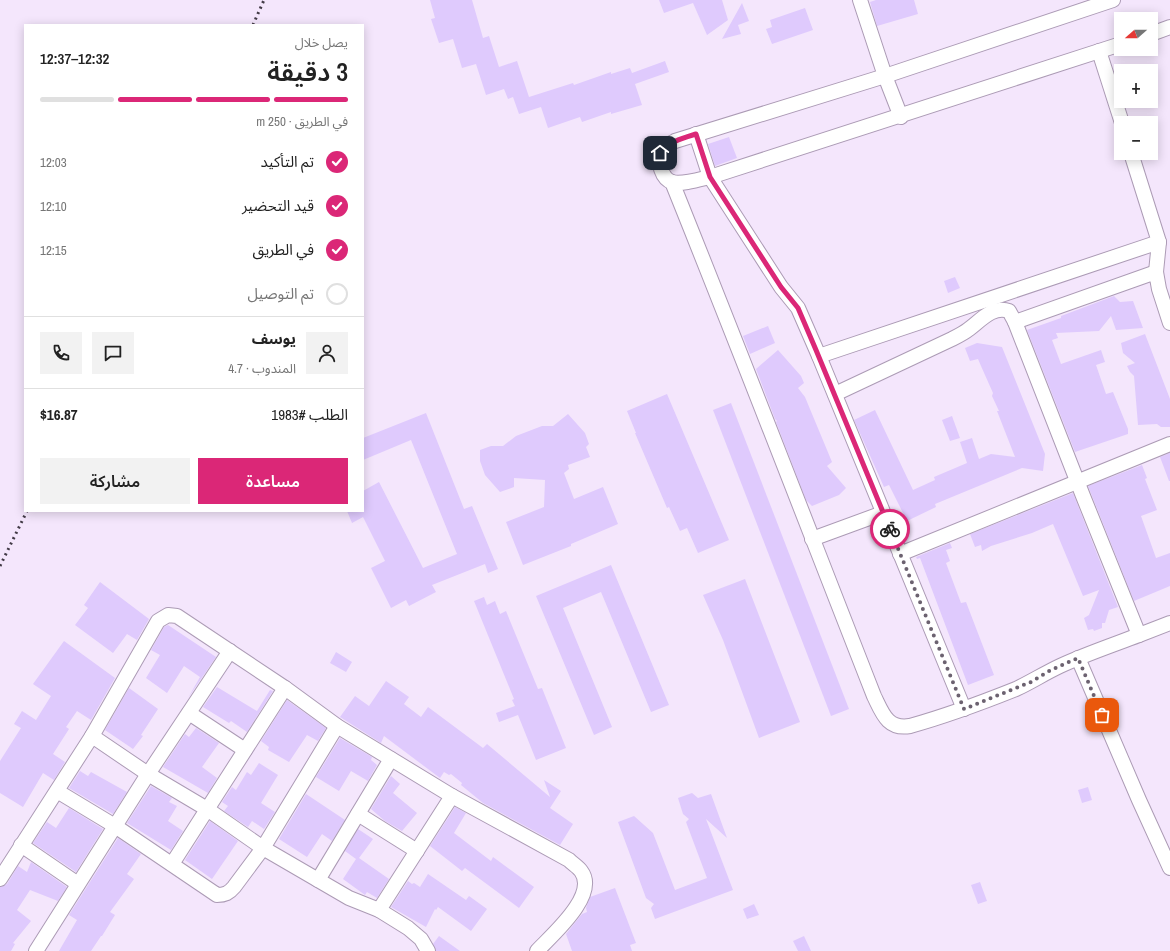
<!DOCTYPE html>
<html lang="ar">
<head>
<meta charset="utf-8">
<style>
  :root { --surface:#fff; --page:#f2f2f2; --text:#222; --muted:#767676; --line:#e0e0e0; --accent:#db2777 }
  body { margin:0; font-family:"Archivo Narrow","Noto Sans Arabic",sans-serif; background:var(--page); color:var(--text); direction:rtl; height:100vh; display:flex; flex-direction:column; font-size:15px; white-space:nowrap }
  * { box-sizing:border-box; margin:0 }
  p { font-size:13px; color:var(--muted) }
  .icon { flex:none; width:22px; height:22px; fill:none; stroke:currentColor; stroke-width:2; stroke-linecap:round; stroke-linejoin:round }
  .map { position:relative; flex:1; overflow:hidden; direction:ltr }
  .side { position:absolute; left:24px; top:24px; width:340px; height:488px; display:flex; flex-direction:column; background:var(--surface); border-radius:0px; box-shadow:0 2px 10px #0003; direction:rtl }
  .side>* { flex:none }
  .needle { width:26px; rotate:249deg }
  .buttons { position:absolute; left:1114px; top:12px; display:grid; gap:8px }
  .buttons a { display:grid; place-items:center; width:44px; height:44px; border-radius:0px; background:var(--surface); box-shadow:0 2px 10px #0003; font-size:20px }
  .pin { position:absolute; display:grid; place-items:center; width:34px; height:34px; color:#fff; margin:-17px; border-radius:8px; box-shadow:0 2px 6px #0006 }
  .courier { position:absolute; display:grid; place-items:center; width:40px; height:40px; margin:-20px; border:3px solid #db2777; border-radius:50%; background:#fff; color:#222; box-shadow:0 1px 5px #0007 }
  .head em { font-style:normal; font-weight:600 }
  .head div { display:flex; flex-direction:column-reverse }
  .head { display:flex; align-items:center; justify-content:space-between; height:68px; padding:0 16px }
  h1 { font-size:26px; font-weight:600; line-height:30px }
  .bar { display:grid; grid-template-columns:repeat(4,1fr); gap:6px 4px; align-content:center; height:48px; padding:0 16px }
  .bar i { height:5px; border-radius:3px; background:var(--line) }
  .bar .current { background:var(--accent) }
  .bar p { grid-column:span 4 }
  .line { display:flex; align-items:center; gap:10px; padding:0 16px; border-top:1px solid var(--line) }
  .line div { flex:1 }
  .round { display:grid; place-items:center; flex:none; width:42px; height:42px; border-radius:0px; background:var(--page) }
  ol { padding:0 16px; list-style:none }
  li { display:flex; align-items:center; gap:12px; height:44px }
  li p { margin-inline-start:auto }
  li .icon { padding:4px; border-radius:50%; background:var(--accent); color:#fff; stroke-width:4 }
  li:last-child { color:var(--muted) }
  li i { width:22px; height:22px; border:2px solid var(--line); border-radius:50% }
  .cta { display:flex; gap:8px; margin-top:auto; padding:8px 16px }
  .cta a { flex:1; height:46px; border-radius:0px; background:var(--accent); color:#fff; font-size:16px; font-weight:600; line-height:46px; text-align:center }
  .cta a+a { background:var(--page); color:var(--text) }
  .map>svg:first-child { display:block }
</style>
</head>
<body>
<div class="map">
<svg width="1170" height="951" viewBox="0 0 1170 951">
  <rect width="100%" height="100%" fill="#f4e6fc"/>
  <g fill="#dfcafd">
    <polygon points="430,0 472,0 483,38 489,36 499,67 517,61 529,97 573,83 574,85 611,72 611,74 630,68 632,73 665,61 669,72 635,84 642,105 611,114 611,112 582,122 580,117 548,128 541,107 519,114 513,97 508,99 504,89 486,95 476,64 462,68 453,39 439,43 431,19 435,18"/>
    <polygon points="659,0 722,0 728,20 707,35 693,3 664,13"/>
    <polygon points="876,0 914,0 918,14 877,26 870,2"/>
    <polygon points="742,3 749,21 738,25 741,34 722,39"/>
    <polygon points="805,8 813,30 772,44 766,29 772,27 770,20"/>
    <polygon points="729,137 737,158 715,166 708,144"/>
    <polygon points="955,277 960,288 948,293 944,281"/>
    <polygon points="1114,296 1120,302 1133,301 1143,328 1116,330 1111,316 1099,331 1056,333 1058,338 1052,340 1061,364 1101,350 1105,362 1096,365 1106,394 1113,392 1128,429 1128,434 1075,452 1027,330 1061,318 1061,316"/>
    <polygon points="768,326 775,343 750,354 743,336"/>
    <polygon points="1145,334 1170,399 1170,427 1161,427 1157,424 1138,425 1134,376 1130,372 1127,366 1135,363 1123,353 1121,343"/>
    <polygon points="977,343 1002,347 1045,454 1043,471 1022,468 935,504 936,507 907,521 889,485 884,487 854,420 875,410 913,490 935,480 934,477 967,463 960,442 972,438 979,459 991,454 1015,457 997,411 999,411 992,396 993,393 981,366 978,359 970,361 965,348"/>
    <polygon points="778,350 801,376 804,383 798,388 805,397 832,462 827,466 846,488 839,495 812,506 806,500 776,422 777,421 775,419 756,369"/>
    <polygon points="667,394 729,540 698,553 687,528 680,531 669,507 667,508 635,433 636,433 627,411"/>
    <polygon points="731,403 849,709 831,716 713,410"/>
    <polygon points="426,413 464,509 472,506 498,569 488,573 485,564 432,585 436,592 409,606 406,600 391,608 371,568 385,561 363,517 352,523 347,511 363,511 363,491 379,482 423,568 457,554 411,440 363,460 363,438"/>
    <polygon points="568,414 585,433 589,444 586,447 590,457 568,465 569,469 564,473 574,499 603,487 618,524 571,544 571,546 523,565 506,522 544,507 545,480 514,478 514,487 500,492 485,475 480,461 480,450 491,446 503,446 516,436 542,426 553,426"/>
    <polygon points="952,416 960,438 950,441 942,420"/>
    <polygon points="1170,453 1170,481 1169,481 1160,457"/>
    <polygon points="1142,465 1147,478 1145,479 1157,510 1141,516 1156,558 1170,553 1170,586 1134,601 1088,486"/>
    <polygon points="1073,493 1118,607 1109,610 1105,623 1102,623 1102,628 1094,631 1093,629 1088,630 1084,618 1089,615 1099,590 1083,596 1053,524 1032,533 991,546 982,551 981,545 975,547 970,534"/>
    <polygon points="950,543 952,548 946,550 950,561 946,563 961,603 966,602 994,675 968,685 920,558 917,559 916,557"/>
    <polygon points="611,565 669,705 651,712 601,592 563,608 612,727 594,735 536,596"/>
    <polygon points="745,579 800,722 759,738 723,640 703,595"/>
    <polygon points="100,582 149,619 137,640 127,634 113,653 75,625 88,608 84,605"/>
    <polygon points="484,597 487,605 495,601 500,614 506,611 538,689 542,688 566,748 536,760 518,715 499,722 496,713 515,706 512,700 514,699 474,601"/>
    <polygon points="168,625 216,657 188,698 200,677 184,666 167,693 146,678 160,655 151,650 164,627"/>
    <polygon points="64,641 115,678 91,720 77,711 66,727 69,729 53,754 65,762 54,780 43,773 23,807 0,793 0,761 21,728 14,724 22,711 36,720 51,696 33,684"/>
    <polygon points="336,652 352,662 346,672 330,663"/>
    <polygon points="386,681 409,697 404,704 421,717 428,707 483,748 487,744 550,797 544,780 561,791 550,808 573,824 560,845 483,803 461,785 462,783 451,774 449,775 444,772 440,778 384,736 381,743 340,717 355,696 369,706"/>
    <polygon points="217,687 257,711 270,690 273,691 247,732 231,721 229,723 203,707"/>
    <polygon points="129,688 158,709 141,735 143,736 133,749 105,730"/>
    <polygon points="287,700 326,728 318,741 307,735 289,762 268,750 269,747 261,741"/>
    <polygon points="196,728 219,743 202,767 217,778 208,793 163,767 185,734 189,737"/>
    <polygon points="340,738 372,757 371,760 377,765 368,781 351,771 339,791 316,777"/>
    <polygon points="259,763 278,775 261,803 275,812 264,829 252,821 248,827 224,811 228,806 222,802 232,787 236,790 247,772 251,775"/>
    <polygon points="80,771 88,776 91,772 127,792 113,814 69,788"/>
    <polygon points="391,776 400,784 393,793 417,813 402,831 385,821 371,809"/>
    <polygon points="151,786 172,798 169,802 177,806 168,821 183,831 171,850 127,823"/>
    <polygon points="1088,787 1092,800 1082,803 1078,790"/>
    <polygon points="692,793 698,798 711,794 727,838 706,819 733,890 655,919 651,908 654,904 646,898 618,822 634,816 653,833 675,890 707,878 686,822 689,819 683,814 678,798"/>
    <polygon points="306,794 345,820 332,841 322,834 307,857 279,839"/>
    <polygon points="455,807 466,813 454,833 491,861 493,857 534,887 519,908 465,868 462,871 430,846"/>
    <polygon points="69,808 103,829 76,872 33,843 47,822 56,828"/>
    <polygon points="210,821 238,841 212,879 185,860"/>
    <polygon points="358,829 373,839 359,858 389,879 377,898 367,892 365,895 343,879 356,859 345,851"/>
    <polygon points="118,838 141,854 127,874 134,879 110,912 115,915 102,936 101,936 91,951 59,951 77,920 69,915"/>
    <polygon points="31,862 67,887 58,901 30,890 17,910 31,921 13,943 15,944 11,951 0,951 0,887 7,884 18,866 27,872"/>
    <polygon points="428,874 466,900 469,896 487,909 471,931 438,907 436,910 435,909 426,927 391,907 408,881 412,884 414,883 420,887"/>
    <polygon points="980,882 987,901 978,904 971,885"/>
    <polygon points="615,888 636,943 630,945 632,951 572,951 566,934 582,914 587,912 586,908 590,897"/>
    <polygon points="754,904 759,915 747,919 743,909"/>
    <polygon points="439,936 460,951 436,951 433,944"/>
    <polygon points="804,936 811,951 798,951 793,941"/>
  </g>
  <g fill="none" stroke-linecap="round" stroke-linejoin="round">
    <g stroke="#ac9bb5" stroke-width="16">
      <g id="minor">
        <polyline points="860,0 885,76 901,117"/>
        <path d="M1113 0 885 76 675 141C670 144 663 146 661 152 657 162 662 179 672 182 681 185 701 179 710 177 847 134 984 89 1121 44"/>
        <polyline points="1151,34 1170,27"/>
        <polyline points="1099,51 1122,123"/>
        <polyline points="696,134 710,177 781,287 798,308 819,356 964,709"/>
        <path d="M672 182C741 353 807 525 874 696 882 712 887 730 910 726 946 716 981 703 1016 689 1031 682 1045 673 1060 666 1086 654 1113 645 1139 635"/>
        <polyline points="1156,272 1159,242"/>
        <polyline points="1170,323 1159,289 1156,272 1015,322 1083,496 1139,635 1170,623"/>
        <polyline points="819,356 1159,242 1131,153"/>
        <path d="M835 394 952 339C958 336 964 333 969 329 980 321 993 305 1009 311L1015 322"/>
        <polyline points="812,539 883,513"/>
        <polyline points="900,554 1170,444"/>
        <polyline points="1078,658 1139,800 1170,868"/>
        <polyline points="189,713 245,750"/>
        <polyline points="92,736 148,774 207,809 263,848 349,898 379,910 408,928 421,939 428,951"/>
        <path d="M57 791 115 826 217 895C225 895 229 893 234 887L263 848 337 726"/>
        <polyline points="358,814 417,851"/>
        <polyline points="21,845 78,884"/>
        <polyline points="172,864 285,688"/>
        <path d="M0 879 92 736 158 621 168 615 177 616 285 688 337 726 452 796 569 860C573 864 578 867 581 871 599 895 552 935 537 951"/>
        <polyline points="318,880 391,759"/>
        <polyline points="379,910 452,796"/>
        <polyline points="36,951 148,774 230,651"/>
      </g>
    </g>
    <use href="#minor" stroke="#fff" stroke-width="14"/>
    <g stroke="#423a46" stroke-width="3" stroke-dasharray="2 4" stroke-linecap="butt">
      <polyline points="253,25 264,0"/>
      <polyline points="0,566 27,511"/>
    </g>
  </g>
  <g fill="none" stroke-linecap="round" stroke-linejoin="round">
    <polyline stroke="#6c6270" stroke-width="4" stroke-dasharray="0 7.2" points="890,529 964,709 1016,688 1031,682 1051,670 1078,658 1102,715"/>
    <path stroke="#db2777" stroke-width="5" d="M660 153C668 142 683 138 696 134L710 177 781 287 798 308 816 350 890 529"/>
  </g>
</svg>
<div class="buttons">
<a><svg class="needle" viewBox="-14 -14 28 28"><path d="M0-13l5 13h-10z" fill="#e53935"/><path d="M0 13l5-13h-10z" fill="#767676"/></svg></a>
<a>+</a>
<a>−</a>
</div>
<div class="pin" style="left:1102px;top:715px;background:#ea580c"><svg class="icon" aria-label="bag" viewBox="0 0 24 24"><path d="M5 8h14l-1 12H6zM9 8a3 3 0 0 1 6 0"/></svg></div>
<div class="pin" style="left:660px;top:153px;background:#1f2937"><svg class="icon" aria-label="home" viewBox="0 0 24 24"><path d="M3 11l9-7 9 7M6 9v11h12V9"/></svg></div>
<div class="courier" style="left:890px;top:529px"><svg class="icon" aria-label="bike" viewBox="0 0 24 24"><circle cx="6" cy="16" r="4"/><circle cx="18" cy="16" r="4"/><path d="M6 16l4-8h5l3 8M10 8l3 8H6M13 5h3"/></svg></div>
<section class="side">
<div class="head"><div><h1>3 دقيقة</h1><p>يصل خلال</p></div><em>12:32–12:37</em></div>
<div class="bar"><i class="current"></i><i class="current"></i><i class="current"></i><i></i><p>في الطريق · 250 m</p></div>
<ol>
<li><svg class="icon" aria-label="check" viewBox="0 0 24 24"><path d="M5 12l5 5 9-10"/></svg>تم التأكيد<p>12:03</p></li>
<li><svg class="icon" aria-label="check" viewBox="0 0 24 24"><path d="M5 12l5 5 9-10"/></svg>قيد التحضير<p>12:10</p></li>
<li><svg class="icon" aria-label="check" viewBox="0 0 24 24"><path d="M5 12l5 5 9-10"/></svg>في الطريق<p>12:15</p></li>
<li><i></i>تم التوصيل</li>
</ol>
<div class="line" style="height:72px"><a class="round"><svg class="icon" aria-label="person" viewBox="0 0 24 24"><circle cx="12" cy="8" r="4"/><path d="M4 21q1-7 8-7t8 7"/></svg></a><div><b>يوسف</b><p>المندوب · 4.7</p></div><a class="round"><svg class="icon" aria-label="chat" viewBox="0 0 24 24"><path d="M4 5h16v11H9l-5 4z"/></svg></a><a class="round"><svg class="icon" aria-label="phone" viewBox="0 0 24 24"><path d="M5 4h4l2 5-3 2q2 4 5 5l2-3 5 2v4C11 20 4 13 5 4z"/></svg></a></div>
<div class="line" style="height:52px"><div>الطلب #1983</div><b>$16.87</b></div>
<div class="cta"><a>مساعدة</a><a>مشاركة</a></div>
</section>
</div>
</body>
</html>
